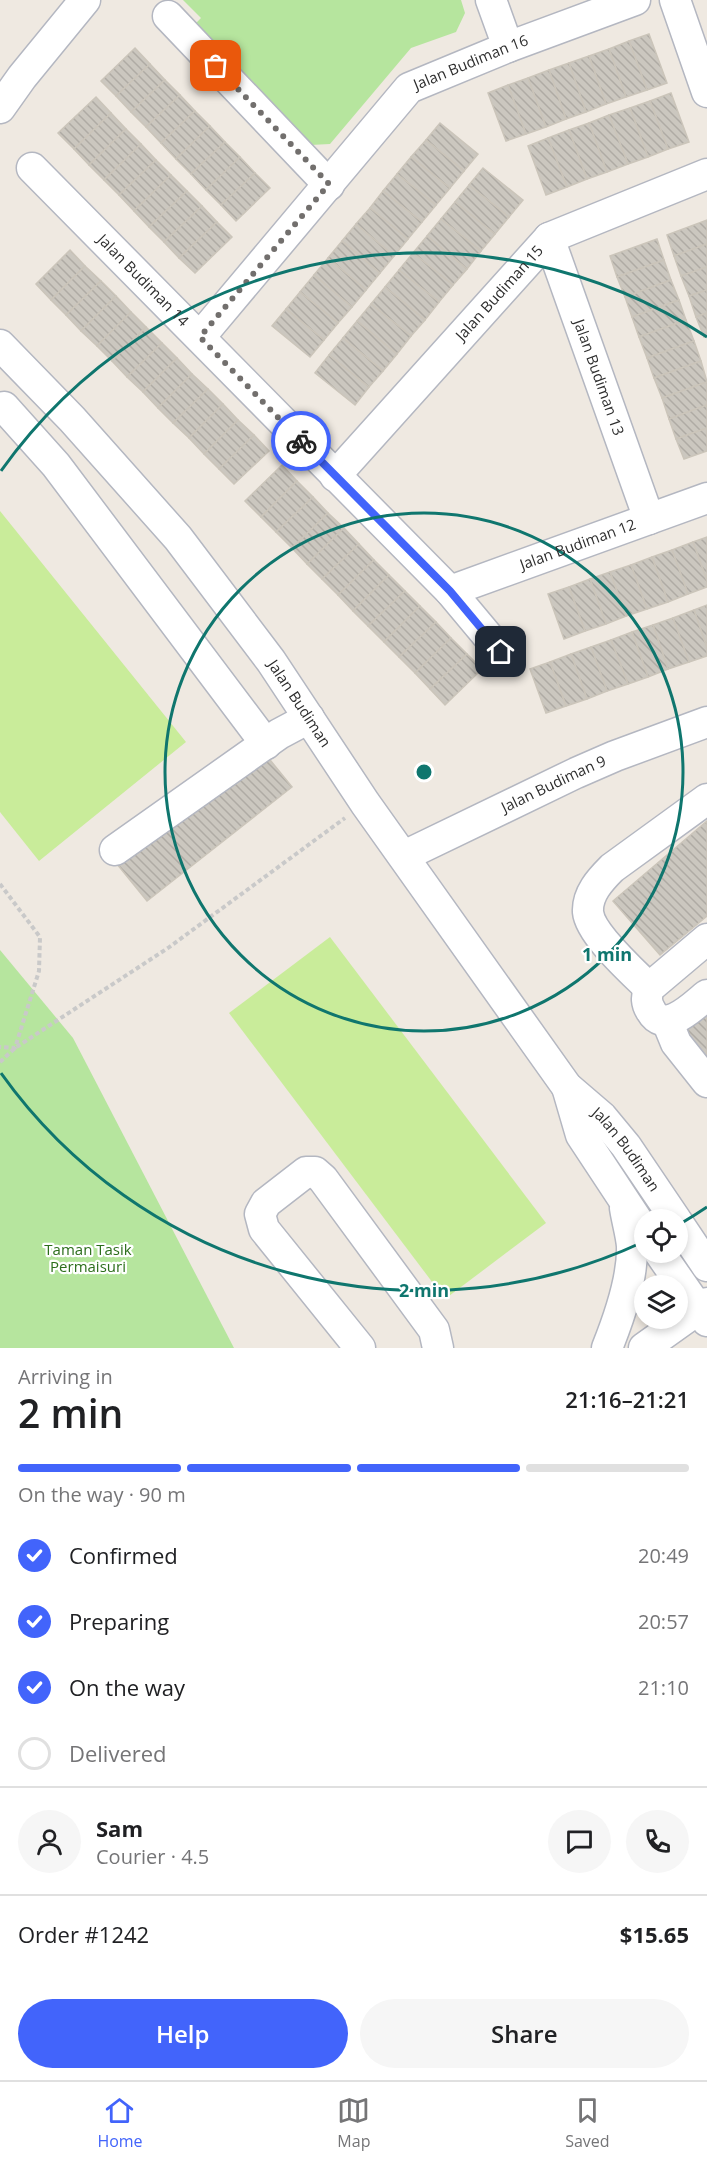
<!DOCTYPE html>
<html lang="en">
<head>
<meta charset="utf-8">
<style>
  :root { --surface:#fff; --page:#f6f6f6; --text:#202124; --muted:#757577; --line:#e0e0e0; --accent:#4264fb }
  body { margin:0; font-family:"Open Sans",sans-serif; background:var(--page); color:var(--text); height:100vh; display:flex; flex-direction:column; font-size:22px; white-space:nowrap }
  * { box-sizing:border-box; margin:0 }
  p { font-size:20px; color:var(--muted) }
  .icon { flex:none; width:33px; height:33px; fill:none; stroke:currentColor; stroke-width:2; stroke-linecap:round; stroke-linejoin:round }
  .map { position:relative; height:1348px; overflow:hidden }
  .drawer { display:flex; flex-direction:column; background:var(--surface); flex:1 }
  .drawer>* { flex:none }
  .buttons { position:absolute; left:634px; top:1209px; display:grid; gap:12px }
  .buttons a { display:grid; place-items:center; width:54px; height:54px; border-radius:50%; background:var(--surface); box-shadow:0 3px 9px #0003; font-size:30px }
  .pin { position:absolute; display:grid; place-items:center; width:51px; height:51px; color:#fff; margin:-26px; border-radius:12px; box-shadow:0 3px 9px #0006 }
  .courier { position:absolute; display:grid; place-items:center; width:60px; height:60px; margin:-30px; border:4px solid #4264fb; border-radius:50%; background:#fff; color:#222; box-shadow:0 2px 8px #0007 }
  .overview em { font-style:normal; font-weight:600 }
  .overview div { display:flex; flex-direction:column-reverse }
  .overview { display:flex; align-items:center; justify-content:space-between; height:102px; padding:0 18px }
  h1 { font-size:39px; font-weight:600; line-height:45px }
  .bar { display:grid; grid-template-columns:repeat(4,1fr); gap:9px 6px; align-content:center; height:72px; padding:0 18px }
  .bar i { height:8px; border-radius:4px; background:var(--line) }
  .bar .selected { background:var(--accent) }
  .bar p { grid-column:span 4 }
  .line { display:flex; align-items:center; gap:15px; padding:0 18px; border-top:2px solid var(--line) }
  .line div { flex:1 }
  .round { display:grid; place-items:center; flex:none; width:63px; height:63px; border-radius:32px; background:var(--page) }
  ol { padding:0 18px; list-style:none }
  li { display:flex; align-items:center; gap:18px; height:66px }
  li p { margin-inline-start:auto }
  li .icon { padding:6px; border-radius:50%; background:var(--accent); color:#fff; stroke-width:4 }
  li:last-child { color:var(--muted) }
  li i { width:33px; height:33px; border:3px solid var(--line); border-radius:50% }
  .cta { display:flex; gap:12px; margin-top:auto; padding:12px 18px }
  .cta a { flex:1; height:69px; border-radius:36px; background:var(--accent); color:#fff; font-size:24px; font-weight:600; line-height:69px; text-align:center }
  .cta a+a { background:var(--page); color:var(--text) }
  .tabs { display:flex; justify-content:space-around; align-items:center; height:84px; border-top:2px solid var(--line); background:var(--surface); font-size:16px; color:var(--muted) }
  .tabs a { display:grid; justify-items:center; gap:3px }
  .tabs .selected { color:var(--accent) }
  .map>svg:first-child { display:block }
</style>
</head>
<body>
<div class="map">
<svg width="707" height="1348" viewBox="0 0 707 1348">
  <defs>
    <pattern id="building-back-hatch" width="6" height="6" patternUnits="userSpaceOnUse" patternTransform="scale(1.5)"><rect width="6" height="6" fill="#cbc7bf"/><path d="M-1 5l2 2M0 0l6 6M5-1l2 2" fill="none" stroke="#afaba4"/></pattern>
  </defs>
  <rect width="100%" height="100%" fill="#efe9e1"/>
  <g fill="#b6e59e">
    <polygon points="183,0 461,0 465,13 456,32 411,48 330,144 310,145 194,25 201,18"/>
    <polygon points="0,950 73,1038 234,1348 0,1348"/>
  </g>
  <g fill="#c9ec9a">
    <polygon points="0,511 186,742 39,861 0,812"/>
    <polygon points="330,937 546,1223 445,1299 229,1013"/>
  </g>
  <g fill="url(#building-back-hatch)" stroke="#cbc5ba" stroke-width="1.5">
    <polygon points="649,34 667,83 647,90 629,41"/>
    <polygon points="629,41 647,90 626,97 609,49"/>
    <polygon points="135,48 150,64 116,96 101,81"/>
    <polygon points="609,49 626,97 606,104 589,56"/>
    <polygon points="589,56 606,104 586,112 569,63"/>
    <polygon points="569,63 586,112 566,119 549,70"/>
    <polygon points="150,64 165,80 131,112 116,96"/>
    <polygon points="549,70 566,119 546,127 528,78"/>
    <polygon points="528,78 546,127 526,134 508,85"/>
    <polygon points="165,80 180,95 146,127 131,112"/>
    <polygon points="508,85 526,134 506,141 488,93"/>
    <polygon points="671,93 689,142 668,149 650,101"/>
    <polygon points="180,95 195,111 161,143 146,127"/>
    <polygon points="96,97 111,113 74,149 58,133"/>
    <polygon points="650,101 668,149 648,157 630,108"/>
    <polygon points="630,108 648,157 628,164 609,115"/>
    <polygon points="195,111 210,126 176,159 161,143"/>
    <polygon points="111,113 126,129 89,165 74,149"/>
    <polygon points="609,115 628,164 607,172 589,123"/>
    <polygon points="440,123 478,154 464,171 426,140"/>
    <polygon points="589,123 607,172 587,179 569,130"/>
    <polygon points="210,126 225,142 191,174 176,159"/>
    <polygon points="126,129 141,144 104,180 89,165"/>
    <polygon points="569,130 587,179 567,187 548,138"/>
    <polygon points="548,138 567,187 546,195 528,146"/>
    <polygon points="426,140 464,171 450,188 411,157"/>
    <polygon points="225,142 240,157 206,190 191,174"/>
    <polygon points="141,144 156,160 119,195 104,180"/>
    <polygon points="240,157 255,173 221,205 206,190"/>
    <polygon points="411,157 450,188 436,205 397,174"/>
    <polygon points="156,160 171,175 134,211 119,195"/>
    <polygon points="483,168 523,200 509,217 469,185"/>
    <polygon points="255,173 270,188 236,221 221,205"/>
    <polygon points="397,174 436,205 422,222 383,191"/>
    <polygon points="171,175 187,191 149,227 134,211"/>
    <polygon points="469,185 509,217 495,234 455,202"/>
    <polygon points="187,191 202,206 164,242 149,227"/>
    <polygon points="383,191 422,222 408,239 370,208"/>
    <polygon points="455,202 495,234 481,251 441,219"/>
    <polygon points="202,206 217,222 179,258 164,242"/>
    <polygon points="370,208 408,239 394,256 356,224"/>
    <polygon points="441,219 481,251 467,269 427,236"/>
    <polygon points="707,220 707,244 674,256 667,235"/>
    <polygon points="217,222 232,237 195,273 179,258"/>
    <polygon points="356,224 394,256 380,273 342,241"/>
    <polygon points="427,236 467,269 453,285 413,253"/>
    <polygon points="657,239 664,260 617,277 610,256"/>
    <polygon points="342,241 380,273 366,290 328,258"/>
    <polygon points="707,244 707,267 681,276 674,256"/>
    <polygon points="70,250 85,266 51,300 36,284"/>
    <polygon points="413,253 453,285 439,302 399,270"/>
    <polygon points="328,258 366,290 352,307 314,275"/>
    <polygon points="664,260 671,280 625,297 617,277"/>
    <polygon points="85,266 101,281 66,315 51,300"/>
    <polygon points="707,267 707,290 689,296 681,276"/>
    <polygon points="399,270 439,302 425,320 385,287"/>
    <polygon points="314,275 352,307 338,323 300,292"/>
    <polygon points="671,280 679,300 632,317 625,297"/>
    <polygon points="101,281 116,296 81,331 66,315"/>
    <polygon points="385,287 425,320 411,336 371,304"/>
    <polygon points="707,290 707,313 696,317 689,296"/>
    <polygon points="300,292 338,323 324,340 286,309"/>
    <polygon points="116,296 131,312 97,346 81,331"/>
    <polygon points="679,300 686,320 639,337 632,317"/>
    <polygon points="371,304 411,336 397,354 357,321"/>
    <polygon points="286,309 324,340 310,357 272,326"/>
    <polygon points="131,312 146,327 112,361 97,346"/>
    <polygon points="707,313 707,336 704,337 696,317"/>
    <polygon points="686,320 694,341 647,358 639,337"/>
    <polygon points="357,321 397,354 383,371 343,338"/>
    <polygon points="146,327 162,343 127,377 112,361"/>
    <polygon points="343,338 383,371 369,387 329,355"/>
    <polygon points="694,341 701,361 654,378 647,358"/>
    <polygon points="162,343 177,358 143,392 127,377"/>
    <polygon points="329,355 369,387 355,405 315,373"/>
    <polygon points="177,358 192,374 158,408 143,392"/>
    <polygon points="701,361 707,382 662,398 654,378"/>
    <polygon points="192,374 208,389 173,423 158,408"/>
    <polygon points="707,382 707,405 669,419 662,398"/>
    <polygon points="208,389 223,404 189,438 173,423"/>
    <polygon points="223,404 238,420 204,454 189,438"/>
    <polygon points="707,405 707,428 676,439 669,419"/>
    <polygon points="238,420 254,435 219,469 204,454"/>
    <polygon points="707,428 707,451 684,459 676,439"/>
    <polygon points="254,435 269,451 234,484 219,469"/>
    <polygon points="282,465 297,481 261,517 245,501"/>
    <polygon points="297,481 313,497 276,532 261,517"/>
    <polygon points="313,497 328,513 292,548 276,532"/>
    <polygon points="328,513 344,528 307,564 292,548"/>
    <polygon points="344,528 359,544 322,579 307,564"/>
    <polygon points="707,537 707,581 693,542"/>
    <polygon points="693,542 707,581 707,587 688,594 672,550"/>
    <polygon points="359,544 374,560 338,595 322,579"/>
    <polygon points="672,550 688,594 668,602 652,557"/>
    <polygon points="652,557 668,602 647,609 631,565"/>
    <polygon points="374,560 389,575 353,611 338,595"/>
    <polygon points="631,565 647,609 626,616 610,572"/>
    <polygon points="610,572 626,616 606,624 590,579"/>
    <polygon points="389,575 405,591 368,626 353,611"/>
    <polygon points="590,579 606,624 585,631 569,587"/>
    <polygon points="569,587 585,631 564,639 548,594"/>
    <polygon points="405,591 420,606 384,642 368,626"/>
    <polygon points="707,605 707,648 694,610"/>
    <polygon points="420,606 436,622 399,657 384,642"/>
    <polygon points="694,610 707,648 707,656 689,662 673,618"/>
    <polygon points="673,618 689,662 668,669 653,625"/>
    <polygon points="436,622 451,638 415,673 399,657"/>
    <polygon points="653,625 668,669 648,677 632,632"/>
    <polygon points="632,632 648,677 628,684 611,640"/>
    <polygon points="451,638 467,654 430,689 415,673"/>
    <polygon points="611,640 628,684 607,691 591,647"/>
    <polygon points="591,647 607,691 587,699 571,654"/>
    <polygon points="467,654 482,669 445,705 430,689"/>
    <polygon points="571,654 587,699 566,706 550,662"/>
    <polygon points="550,662 566,706 546,713 530,669"/>
    <polygon points="262,750 292,787 147,901 117,864"/>
    <polygon points="707,821 707,916 660,955 613,901"/>
    <polygon points="707,1012 707,1061 683,1032"/>
  </g>
  <g fill="none" stroke-linecap="round" stroke-linejoin="round">
    <g stroke="#b4b7c1" stroke-width="33">
      <g id="minor">
        <polyline points="491,0 508,47"/>
        <polyline points="675,0 707,92"/>
        <polyline points="168,16 329,185"/>
        <polyline points="0,108 22,77 85,0"/>
        <path id="s1" d="M32 168 450 591 501 652"/>
        <path id="s2" d="M549 238 649 519"/>
        <path id="s3" d="M200 337 409 88 508 47 635 0"/>
        <path id="s4" d="M0 345 72 419 178 538 271 661 365 803 567 1087 602 1117 626 1146 676 1220"/>
        <polyline points="4,407 56,465 266,744"/>
        <path id="s5" d="M335 476 549 238 707 174"/>
        <path id="s6" d="M450 591 707 498"/>
        <polyline points="115,850 279,734 309,718"/>
        <path id="s7" d="M404 856 576 773 615 756 707 722"/>
        <path d="M707 939 649 988C646 997 646 1003 651 1011 665 1036 694 1005 707 995"/>
        <path d="M649 988C633 972 590 934 588 912 587 894 600 880 612 868L707 799"/>
        <polyline points="667,1021 676,1043 707,1082"/>
        <polyline points="567,1087 581,1135 645,1232"/>
        <polyline points="678,1223 707,1266"/>
        <polyline points="659,1252 707,1321"/>
        <polyline points="360,1348 264,1229 260,1214 266,1203 306,1172 315,1172 323,1179 434,1330 438,1348"/>
        <path d="M607 1348C619 1318 633 1279 632 1246 631 1234 627 1221 625 1208"/>
        <polyline points="644,1348 707,1303"/>
      </g>
    </g>
    <g stroke="#c9c9c9" stroke-width="4" stroke-dasharray="4.5 3" stroke-linecap="butt">
      <polyline points="0,884 40,937 39,971 15,1048 0,1047"/>
      <polyline points="0,1062 15,1048 168,948 345,818"/>
    </g>
    <use href="#minor" stroke="#fff" stroke-width="30"/>
  </g>
  <g fill="none" stroke-linecap="round" stroke-linejoin="round">
    <polyline stroke="#726f6d" stroke-width="6" stroke-dasharray="0 10.8" points="216,66 329,184 200,337 301,441"/>
    <polyline stroke="#4264fb" stroke-width="8" points="301,441 450,591 501,652"/>
  </g>
  <g fill="none" stroke="#0f766e" stroke-width="3">
    <circle cx="424" cy="772" r="259"/>
    <path d="M707 1207A519 519 0 0 1 680 1224M643 1242A519 519 0 0 1 1 1073M1 471A519 519 0 0 1 707 337"/>
  </g>
  <g text-anchor="middle" stroke-width="4.5" stroke-linejoin="round" paint-order="stroke">
    <g font-size="15" fill="#2e2e2e" stroke="#fff">
      <text dy="5" stroke="none"><textPath href="#s3" startOffset="392">Jalan Budiman 16</textPath></text>
      <text dy="5" stroke="none"><textPath href="#s1" startOffset="158">Jalan Budiman 14</textPath></text>
      <text dy="5" stroke="none"><textPath href="#s5" startOffset="246">Jalan Budiman 15</textPath></text>
      <text dy="5" stroke="none"><textPath href="#s2" startOffset="148">Jalan Budiman 13</textPath></text>
      <text dy="5" stroke="none"><textPath href="#s6" startOffset="136">Jalan Budiman 12</textPath></text>
      <text dy="5" stroke="none"><textPath href="#s4" startOffset="468">Jalan Budiman</textPath></text>
      <text dy="5" stroke="none"><textPath href="#s7" startOffset="166">Jalan Budiman 9</textPath></text>
      <text dy="5" stroke="none"><textPath href="#s4" startOffset="1022">Jalan Budiman</textPath></text>
    </g>
    <g font-size="15" fill="#2c6e1b" stroke="#fff">
      <text x="88" y="1255">Taman Tasik<tspan x="88" dy="17">Permaisuri</tspan></text>
    </g>
  </g>
  <circle cx="424" cy="772" r="9" fill="#0f766e" stroke="#fff" stroke-width="3"/>
  <g font-size="18" text-anchor="middle" font-weight="bold" fill="#0f766e" stroke="#fff" stroke-width="4.5" stroke-linejoin="round" paint-order="stroke">
    <text x="607" y="961">1 min</text>
    <text x="424" y="1297">2 min</text>
  </g>
</svg>
<div class="buttons">
<a><svg class="icon" aria-label="locate" viewBox="0 0 24 24"><circle cx="12" cy="12" r="6"/><path d="M12 2v4M12 18v4M2 12h4M18 12h4"/></svg></a>
<a><svg class="icon" aria-label="layers" viewBox="0 0 24 24"><path d="M12 4l9 5-9 5-9-5zM3 14l9 5 9-5"/></svg></a>
</div>
<div class="pin" style="left:216px;top:66px;background:#ea580c"><svg class="icon" aria-label="bag" viewBox="0 0 24 24"><path d="M5 8h14l-1 12H6zM9 8a3 3 0 0 1 6 0"/></svg></div>
<div class="pin" style="left:501px;top:652px;background:#1f2937"><svg class="icon" aria-label="home" viewBox="0 0 24 24"><path d="M3 11l9-7 9 7M6 9v11h12V9"/></svg></div>
<div class="courier" style="left:301px;top:441px"><svg class="icon" aria-label="bike" viewBox="0 0 24 24"><circle cx="6" cy="16" r="4"/><circle cx="18" cy="16" r="4"/><path d="M6 16l4-8h5l3 8M10 8l3 8H6M13 5h3"/></svg></div>
</div>
<section class="drawer">
<div class="overview"><div><h1>2 min</h1><p>Arriving in</p></div><em>21:16–21:21</em></div>
<div class="bar"><i class="selected"></i><i class="selected"></i><i class="selected"></i><i></i><p>On the way · 90 m</p></div>
<ol>
<li><svg class="icon" aria-label="check" viewBox="0 0 24 24"><path d="M5 12l5 5 9-10"/></svg>Confirmed<p>20:49</p></li>
<li><svg class="icon" aria-label="check" viewBox="0 0 24 24"><path d="M5 12l5 5 9-10"/></svg>Preparing<p>20:57</p></li>
<li><svg class="icon" aria-label="check" viewBox="0 0 24 24"><path d="M5 12l5 5 9-10"/></svg>On the way<p>21:10</p></li>
<li><i></i>Delivered</li>
</ol>
<div class="line" style="height:108px"><a class="round"><svg class="icon" aria-label="person" viewBox="0 0 24 24"><circle cx="12" cy="8" r="4"/><path d="M4 21q1-7 8-7t8 7"/></svg></a><div><b>Sam</b><p>Courier · 4.5</p></div><a class="round"><svg class="icon" aria-label="chat" viewBox="0 0 24 24"><path d="M4 5h16v11H9l-5 4z"/></svg></a><a class="round"><svg class="icon" aria-label="phone" viewBox="0 0 24 24"><path d="M5 4h4l2 5-3 2q2 4 5 5l2-3 5 2v4C11 20 4 13 5 4z"/></svg></a></div>
<div class="line" style="height:78px"><div>Order #1242</div><b>$15.65</b></div>
<div class="cta"><a>Help</a><a>Share</a></div>
</section>
<nav class="tabs">
<a class="selected"><svg class="icon" aria-label="home" viewBox="0 0 24 24"><path d="M3 11l9-7 9 7M6 9v11h12V9"/></svg>Home</a>
<a><svg class="icon" aria-label="map" viewBox="0 0 24 24"><path d="M3 6l6-2 6 2 6-2v14l-6 2-6-2-6 2zM9 4v14M15 6v14"/></svg>Map</a>
<a><svg class="icon" aria-label="saved" viewBox="0 0 24 24"><path d="M7 4h10v16l-5-4-5 4z"/></svg>Saved</a>
</nav>
</body>
</html>
